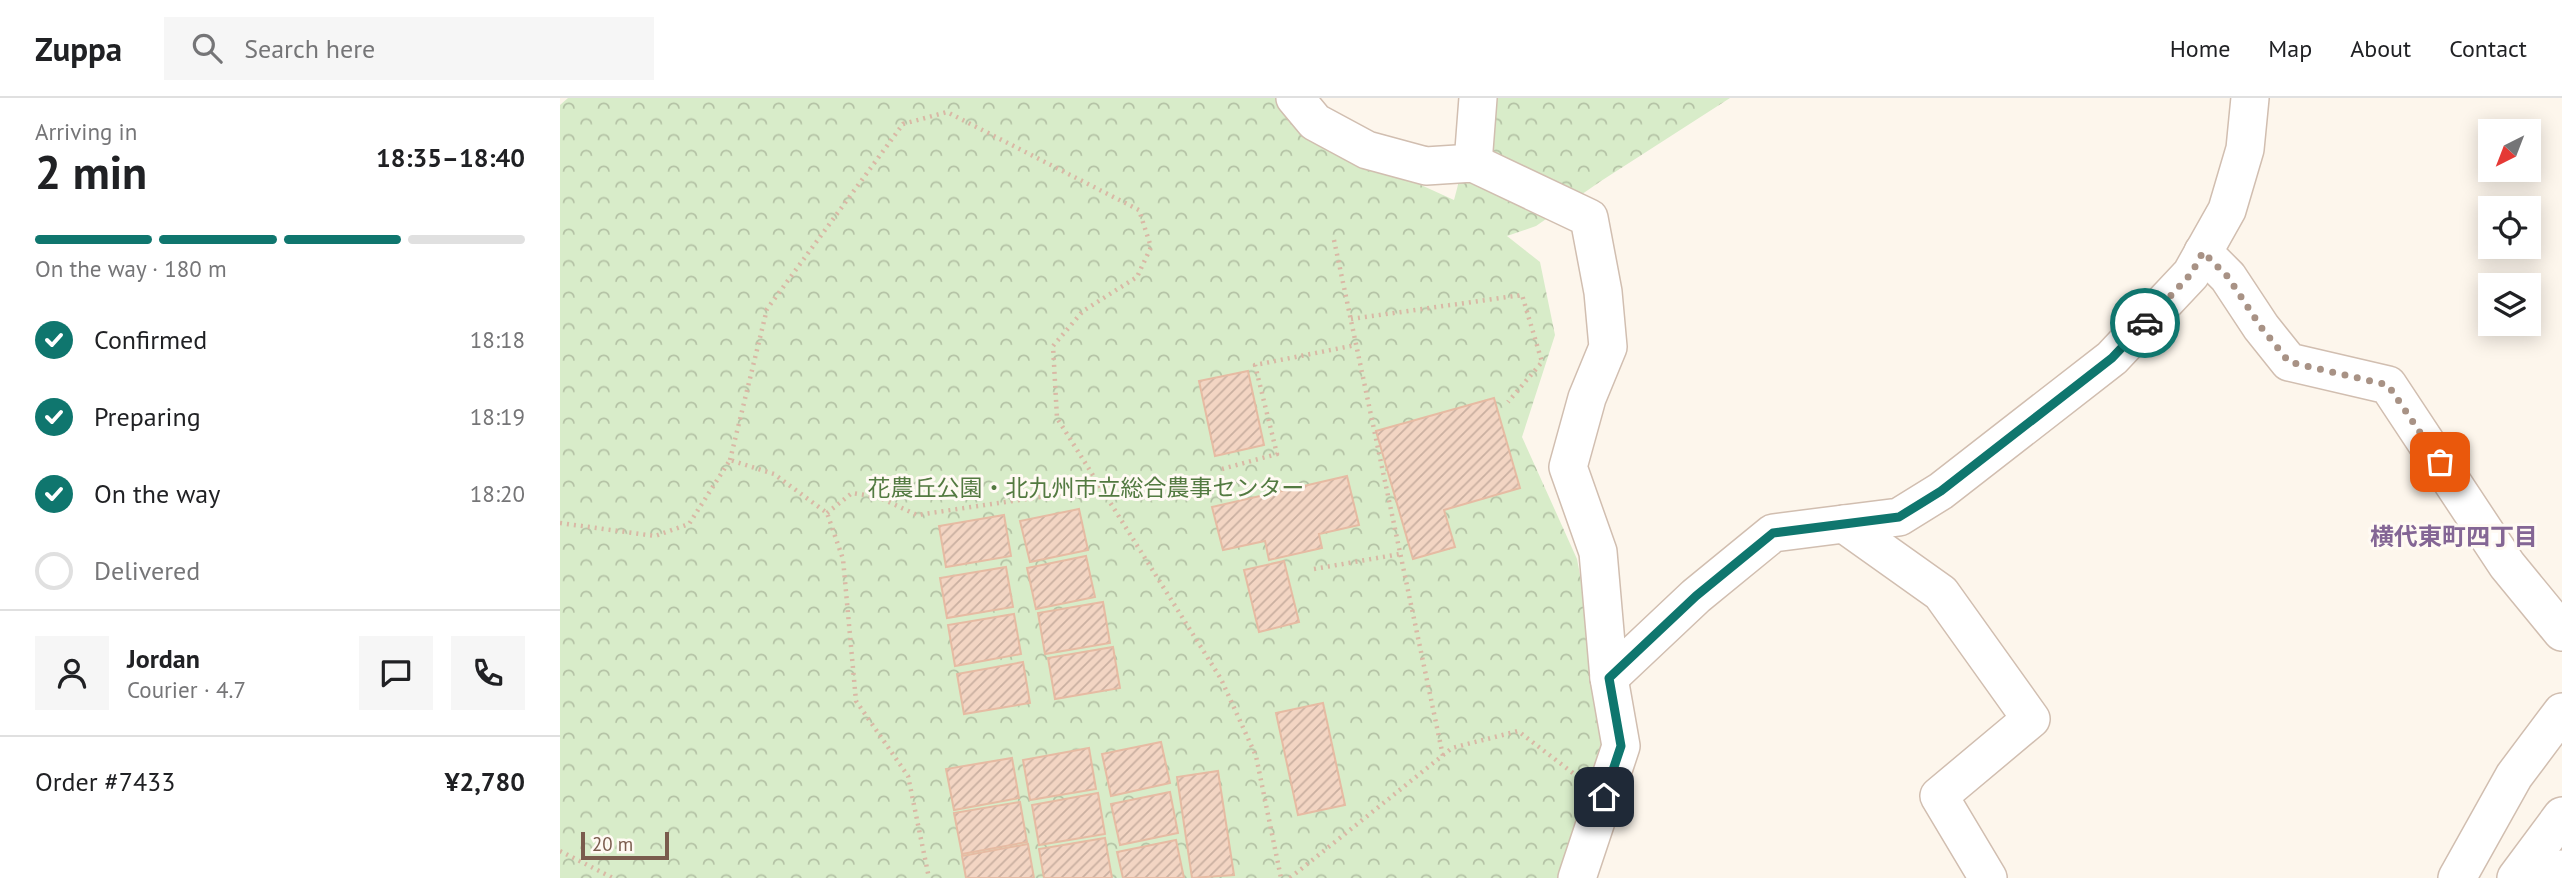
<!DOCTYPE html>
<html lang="en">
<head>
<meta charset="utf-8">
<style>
  :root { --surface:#fff; --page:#f6f6f6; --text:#202124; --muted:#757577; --line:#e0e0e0; --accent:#0f766e }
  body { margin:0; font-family:"PT Sans","Noto Sans JP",sans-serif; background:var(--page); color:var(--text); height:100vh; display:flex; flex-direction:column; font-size:26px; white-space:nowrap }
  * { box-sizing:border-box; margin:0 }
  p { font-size:23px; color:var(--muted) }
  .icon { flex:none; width:38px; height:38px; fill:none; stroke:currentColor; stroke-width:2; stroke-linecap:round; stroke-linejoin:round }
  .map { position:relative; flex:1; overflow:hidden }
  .sheet { display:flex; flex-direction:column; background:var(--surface); width:560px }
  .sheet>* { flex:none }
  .needle { width:46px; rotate:222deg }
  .buttons { position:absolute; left:1918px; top:21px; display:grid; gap:14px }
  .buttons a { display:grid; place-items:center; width:63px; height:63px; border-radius:0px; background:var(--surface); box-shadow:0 4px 18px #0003; font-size:35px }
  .scale { position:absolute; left:21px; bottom:18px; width:88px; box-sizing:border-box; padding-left:7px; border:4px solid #7a5c4d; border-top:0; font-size:19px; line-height:24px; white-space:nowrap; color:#7a5c4d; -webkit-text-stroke:5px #fffaf3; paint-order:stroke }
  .pin { position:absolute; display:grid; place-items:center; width:60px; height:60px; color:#fff; margin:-30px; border-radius:14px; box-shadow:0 4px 10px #0006 }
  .courier { position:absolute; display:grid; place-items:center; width:70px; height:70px; margin:-35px; border:5px solid #0f766e; border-radius:50%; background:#fff; color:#222; box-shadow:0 2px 9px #0007 }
  .overview em { font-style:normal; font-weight:800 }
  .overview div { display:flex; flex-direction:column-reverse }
  .overview { display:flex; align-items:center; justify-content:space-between; height:119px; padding:0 35px }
  h1 { font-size:46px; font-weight:800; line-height:52px }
  .bar { display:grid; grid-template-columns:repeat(4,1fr); gap:10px 7px; align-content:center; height:84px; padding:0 35px }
  .bar i { height:9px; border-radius:5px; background:var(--line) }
  .bar .selected { background:var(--accent) }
  .bar p { grid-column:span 4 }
  .line { display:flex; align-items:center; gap:18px; padding:0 35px; border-top:2px solid var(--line) }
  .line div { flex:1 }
  .round { display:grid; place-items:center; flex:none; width:74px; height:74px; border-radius:0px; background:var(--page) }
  ol { padding:0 35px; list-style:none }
  li { display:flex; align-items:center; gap:21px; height:77px }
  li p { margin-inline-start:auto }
  li .icon { padding:7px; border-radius:50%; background:var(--accent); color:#fff; stroke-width:4 }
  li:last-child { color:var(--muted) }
  li i { width:38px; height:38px; border:4px solid var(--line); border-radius:50% }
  header { display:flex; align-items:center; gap:42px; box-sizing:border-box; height:98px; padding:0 35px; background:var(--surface); border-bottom:2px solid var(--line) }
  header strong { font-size:33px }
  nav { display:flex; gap:38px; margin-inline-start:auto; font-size:24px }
  .search { width:490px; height:63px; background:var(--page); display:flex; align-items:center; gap:18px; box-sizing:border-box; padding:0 24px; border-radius:0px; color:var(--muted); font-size:26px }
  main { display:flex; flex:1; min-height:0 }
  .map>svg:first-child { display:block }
</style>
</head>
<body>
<header>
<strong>Zuppa</strong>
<div class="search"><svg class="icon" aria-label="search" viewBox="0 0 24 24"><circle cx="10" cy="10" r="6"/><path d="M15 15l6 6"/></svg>Search here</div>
<nav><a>Home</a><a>Map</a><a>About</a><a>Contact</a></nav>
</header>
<main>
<section class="sheet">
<div class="overview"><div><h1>2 min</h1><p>Arriving in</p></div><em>18:35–18:40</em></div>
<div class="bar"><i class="selected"></i><i class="selected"></i><i class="selected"></i><i></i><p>On the way · 180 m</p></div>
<ol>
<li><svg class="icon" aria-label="check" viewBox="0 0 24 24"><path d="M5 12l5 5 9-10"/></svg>Confirmed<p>18:18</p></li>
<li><svg class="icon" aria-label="check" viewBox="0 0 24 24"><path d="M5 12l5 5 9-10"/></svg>Preparing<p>18:19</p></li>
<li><svg class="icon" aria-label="check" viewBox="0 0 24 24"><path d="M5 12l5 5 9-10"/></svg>On the way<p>18:20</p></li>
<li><i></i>Delivered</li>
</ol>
<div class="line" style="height:126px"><a class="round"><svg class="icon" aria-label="person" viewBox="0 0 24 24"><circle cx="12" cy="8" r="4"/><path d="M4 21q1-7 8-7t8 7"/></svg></a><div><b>Jordan</b><p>Courier · 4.7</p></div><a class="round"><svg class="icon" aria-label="chat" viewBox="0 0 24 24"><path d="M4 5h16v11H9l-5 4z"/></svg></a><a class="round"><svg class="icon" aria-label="phone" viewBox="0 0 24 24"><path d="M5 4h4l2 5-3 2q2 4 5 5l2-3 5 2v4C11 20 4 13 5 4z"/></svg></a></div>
<div class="line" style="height:91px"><div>Order #7433</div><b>¥2,780</b></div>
</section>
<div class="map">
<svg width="2002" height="780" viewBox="0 0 2002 780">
  <defs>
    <pattern id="forest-crowns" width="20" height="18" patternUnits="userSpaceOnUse" patternTransform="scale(1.75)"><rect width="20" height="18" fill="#d8ecc9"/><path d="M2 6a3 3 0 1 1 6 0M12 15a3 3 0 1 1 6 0" fill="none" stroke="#b4c2a5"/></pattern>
    <pattern id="building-hatch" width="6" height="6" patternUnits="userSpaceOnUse" patternTransform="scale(1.75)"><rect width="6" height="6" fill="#f3d5c3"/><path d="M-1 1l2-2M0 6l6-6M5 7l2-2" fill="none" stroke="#cab0a1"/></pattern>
  </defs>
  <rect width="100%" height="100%" fill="#fdf6ec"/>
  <polygon fill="url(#forest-crowns)" points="8,0 717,0 773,47 894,102 921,0 1170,0 1041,83 976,128 947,138 980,164 995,237 962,339 1017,461 1052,646 1014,780 0,780 0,7"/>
  <g fill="url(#building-hatch)" stroke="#e6bba3" stroke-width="2">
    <polygon points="688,273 704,347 655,358 639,283"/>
    <polygon points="934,300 960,390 884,412 895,449 853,461 816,333"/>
    <polygon points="787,378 799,427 759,436 762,450 709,462 705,443 663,452 652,409"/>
    <polygon points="519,411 528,452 470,464 460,423"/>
    <polygon points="444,417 451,458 386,469 379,428"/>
    <polygon points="526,458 535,499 476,511 467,470"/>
    <polygon points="724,463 739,524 699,534 684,472"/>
    <polygon points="446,469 453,509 387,520 380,480"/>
    <polygon points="543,504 550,545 485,556 478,515"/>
    <polygon points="454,516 461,556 395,568 388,527"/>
    <polygon points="553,549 560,590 495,601 488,560"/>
    <polygon points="463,564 470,605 404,616 397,576"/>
    <polygon points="763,605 785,707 738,717 716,615"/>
    <polygon points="601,644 610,685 551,698 542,656"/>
    <polygon points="529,650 536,691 470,702 463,662"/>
    <polygon points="452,660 459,700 394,712 386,671"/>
    <polygon points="658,673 674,777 632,780 617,679"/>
    <polygon points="610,694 618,735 560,747 551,706"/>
    <polygon points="538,695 545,736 479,747 472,707"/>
    <polygon points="460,704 467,744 402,756 394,715"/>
    <polygon points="545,740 552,780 484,780 479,751"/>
    <polygon points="616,742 624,780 563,780 557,754"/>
    <polygon points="468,746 474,780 406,780 402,758"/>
  </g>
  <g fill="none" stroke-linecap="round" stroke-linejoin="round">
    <g stroke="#d1beb0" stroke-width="40">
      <g id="minor">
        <polyline points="735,0 755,24 807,52 866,68 913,65 1029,120 1043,194 1048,249 1027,300 1008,369 1038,454 1049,580 1061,648 1017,780"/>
        <polyline points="913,65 918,0"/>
        <polyline points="1643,154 1668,179 1701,229 1729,264 1828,287 1947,467 2002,534"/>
        <polyline points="1284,426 1381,495 1471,621 1379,698 1428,780"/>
        <polyline points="1049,580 1136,498 1213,435 1339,419 1381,393 1552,260 1631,176 1667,112 1685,51 1690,0"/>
        <polyline points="1897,780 1954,678 2002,614"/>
        <polyline points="1956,780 2002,718"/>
        <polyline points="1996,780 2002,771"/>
      </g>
    </g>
    <g stroke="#d9b8a5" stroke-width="4.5" stroke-dasharray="2 5" stroke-linecap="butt">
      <polyline points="774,142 883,658"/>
      <polyline points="791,221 962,197 982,264 948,304"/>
      <polyline points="170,362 207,211 343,26 387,14 579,112 591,149 577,179 523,213 493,248 497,320 661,581 696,658 721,780"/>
      <polyline points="662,371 717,356 695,267 796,247"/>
      <polyline points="267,415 292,395 318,399 357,417 541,390"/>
      <polyline points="0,425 95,438 129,426 170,362 214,376 267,415 283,461 296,603 348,678 369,780"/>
      <polyline points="754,471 840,456"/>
      <polyline points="0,753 53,780"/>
      <polyline points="730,780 892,650 958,633 1018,679"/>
    </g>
    <use href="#minor" stroke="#fff" stroke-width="37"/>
  </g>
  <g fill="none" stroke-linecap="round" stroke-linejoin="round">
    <polyline stroke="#a89285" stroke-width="7" stroke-dasharray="0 12.6" points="1585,225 1631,176 1643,154 1668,179 1701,229 1729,264 1828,287 1880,364"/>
    <polyline stroke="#0f766e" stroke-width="9" points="1044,699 1061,648 1049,580 1136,498 1213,435 1339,419 1381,393 1552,260 1585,225"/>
  </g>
  <g text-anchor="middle" stroke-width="6" stroke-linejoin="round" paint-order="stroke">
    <g font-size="23" fill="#537a41" stroke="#fffaf3">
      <text x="526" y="398">花農丘公園・北九州市立総合農事センター</text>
    </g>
    <g font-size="24" font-weight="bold" fill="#846695" stroke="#fffaf3">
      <text x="1894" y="447">横代東町四丁目</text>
    </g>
  </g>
</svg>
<div class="buttons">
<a><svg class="needle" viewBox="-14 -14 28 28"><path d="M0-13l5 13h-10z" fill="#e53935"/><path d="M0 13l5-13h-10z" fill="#757577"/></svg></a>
<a><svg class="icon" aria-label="locate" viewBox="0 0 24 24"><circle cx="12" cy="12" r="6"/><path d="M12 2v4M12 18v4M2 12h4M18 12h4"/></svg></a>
<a><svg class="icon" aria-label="layers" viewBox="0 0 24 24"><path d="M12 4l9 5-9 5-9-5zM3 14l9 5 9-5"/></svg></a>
</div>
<div class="scale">20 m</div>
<div class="pin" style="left:1880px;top:364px;background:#ea580c"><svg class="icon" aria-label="bag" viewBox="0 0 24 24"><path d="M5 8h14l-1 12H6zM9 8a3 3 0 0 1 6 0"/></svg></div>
<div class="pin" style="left:1044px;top:699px;background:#1f2937"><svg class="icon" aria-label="home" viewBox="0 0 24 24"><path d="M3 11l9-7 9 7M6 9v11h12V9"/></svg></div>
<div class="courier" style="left:1585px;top:225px"><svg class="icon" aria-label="car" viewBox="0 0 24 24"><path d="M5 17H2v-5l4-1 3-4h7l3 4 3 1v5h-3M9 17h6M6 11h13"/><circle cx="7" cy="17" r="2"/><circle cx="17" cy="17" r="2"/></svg></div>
</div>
</main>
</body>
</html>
